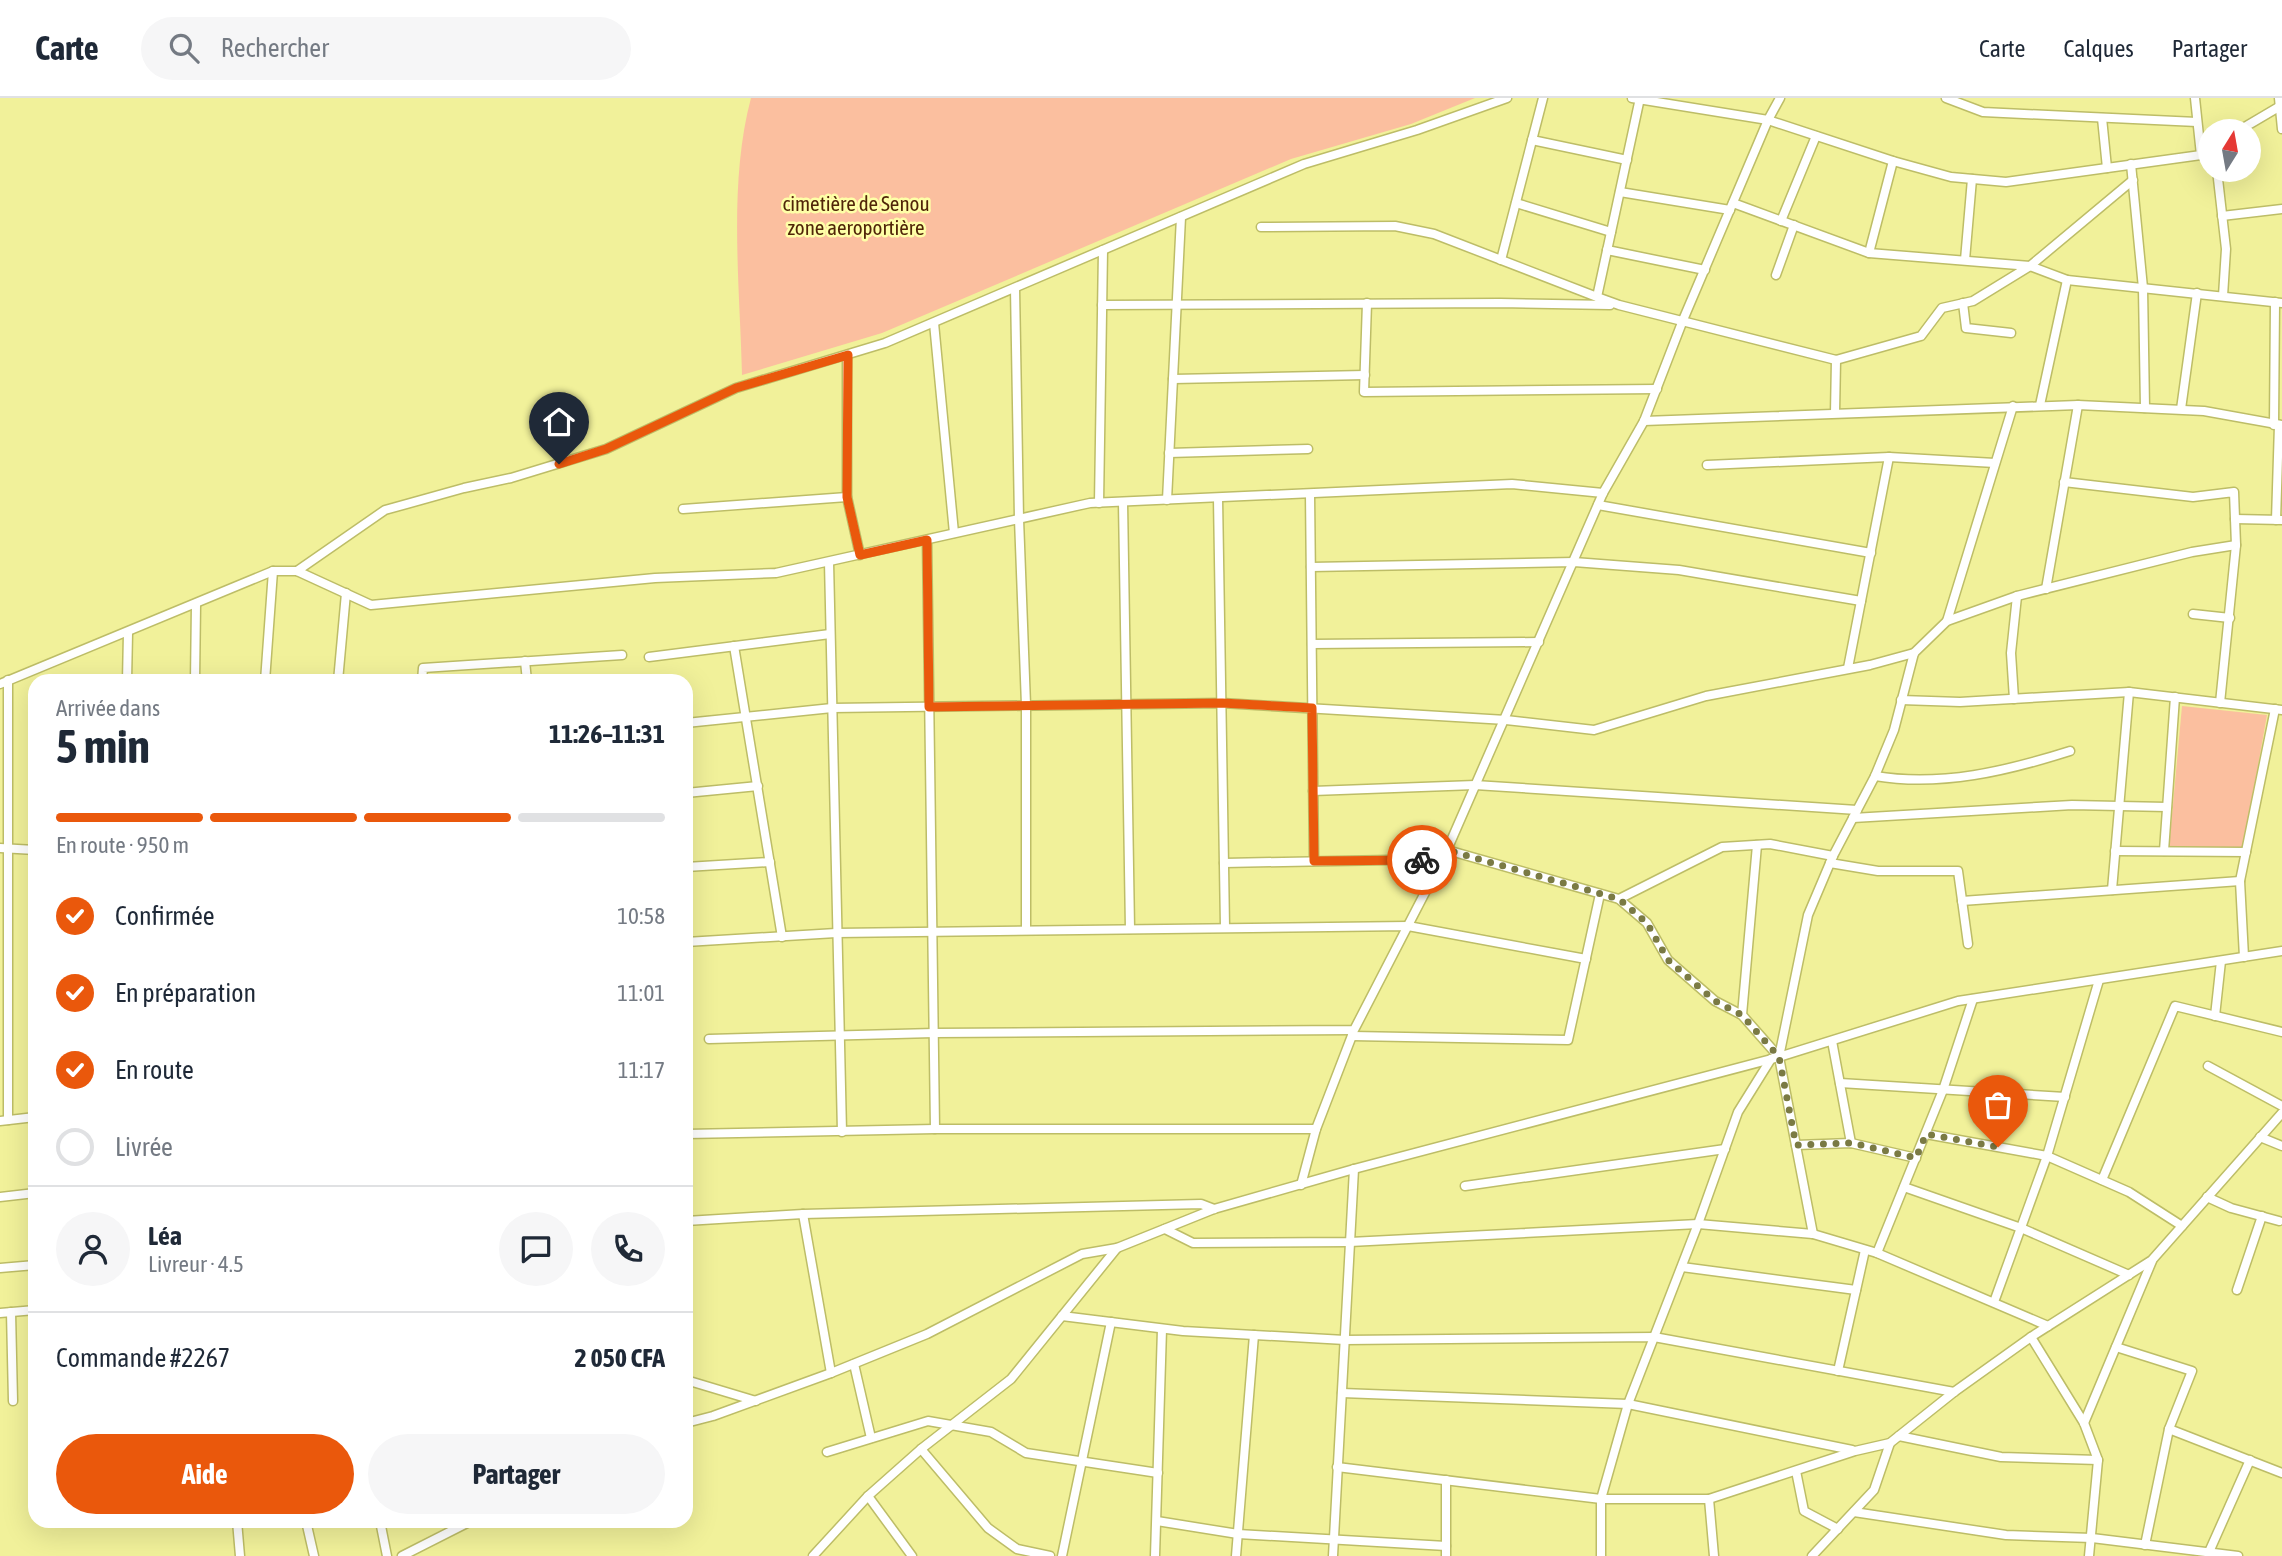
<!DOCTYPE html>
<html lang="fr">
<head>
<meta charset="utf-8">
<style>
  :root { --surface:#fff; --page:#f6f6f7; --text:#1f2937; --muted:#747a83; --line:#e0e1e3; --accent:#ea580c }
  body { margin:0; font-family:"Asap Condensed",sans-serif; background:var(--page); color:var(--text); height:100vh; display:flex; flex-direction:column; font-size:26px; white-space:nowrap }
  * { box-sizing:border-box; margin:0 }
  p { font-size:23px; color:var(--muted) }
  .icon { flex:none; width:38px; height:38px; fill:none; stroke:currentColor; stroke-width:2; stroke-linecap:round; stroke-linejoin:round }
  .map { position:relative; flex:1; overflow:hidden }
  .side { position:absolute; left:28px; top:576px; width:665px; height:854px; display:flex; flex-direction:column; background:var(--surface); border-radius:21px; box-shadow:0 7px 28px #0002 }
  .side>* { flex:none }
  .needle { width:46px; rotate:11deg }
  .fabs { position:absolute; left:2198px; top:21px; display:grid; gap:14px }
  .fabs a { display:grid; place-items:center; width:63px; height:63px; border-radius:50%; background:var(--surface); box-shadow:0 7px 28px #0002; font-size:35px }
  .pin { position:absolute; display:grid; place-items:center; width:60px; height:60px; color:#fff; margin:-72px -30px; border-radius:50% 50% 50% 0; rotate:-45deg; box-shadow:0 0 7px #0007 }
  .pin .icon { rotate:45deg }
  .courier { position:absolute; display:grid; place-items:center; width:70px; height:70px; margin:-35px; border:5px solid #ea580c; border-radius:50%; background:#fff; color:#222; box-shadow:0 2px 9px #0007 }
  .headline em { font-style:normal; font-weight:700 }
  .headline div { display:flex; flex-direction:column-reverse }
  .headline { display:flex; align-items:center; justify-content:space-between; height:119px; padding:0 28px }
  h1 { font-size:46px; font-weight:700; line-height:52px }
  .bar { display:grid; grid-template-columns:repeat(4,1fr); gap:10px 7px; align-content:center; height:84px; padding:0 28px }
  .bar i { height:9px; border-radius:5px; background:var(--line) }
  .bar .active { background:var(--accent) }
  .bar p { grid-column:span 4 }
  .line { display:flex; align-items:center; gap:18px; padding:0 28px; border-top:2px solid var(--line) }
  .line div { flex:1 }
  .round { display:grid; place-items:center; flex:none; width:74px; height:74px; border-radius:37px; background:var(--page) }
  ol { padding:0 28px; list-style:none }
  li { display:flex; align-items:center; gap:21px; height:77px }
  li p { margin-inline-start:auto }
  li .icon { padding:7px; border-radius:50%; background:var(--accent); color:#fff; stroke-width:4 }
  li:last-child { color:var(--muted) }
  li i { width:38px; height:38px; border:4px solid var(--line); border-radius:50% }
  .button { display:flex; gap:14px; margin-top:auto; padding:14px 28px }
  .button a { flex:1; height:80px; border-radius:42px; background:var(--accent); color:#fff; font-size:28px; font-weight:700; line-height:80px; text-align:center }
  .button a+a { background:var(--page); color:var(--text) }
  header { display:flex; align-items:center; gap:42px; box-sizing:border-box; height:98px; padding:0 35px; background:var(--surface); border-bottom:2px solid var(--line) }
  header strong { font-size:33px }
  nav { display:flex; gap:38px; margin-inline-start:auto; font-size:24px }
  .search { width:490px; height:63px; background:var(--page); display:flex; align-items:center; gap:18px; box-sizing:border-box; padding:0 24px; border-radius:38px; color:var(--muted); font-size:26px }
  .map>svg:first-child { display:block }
</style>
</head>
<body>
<header>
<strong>Carte</strong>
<div class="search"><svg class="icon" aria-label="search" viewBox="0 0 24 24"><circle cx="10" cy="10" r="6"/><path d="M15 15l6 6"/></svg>Rechercher</div>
<nav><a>Carte</a><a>Calques</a><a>Partager</a></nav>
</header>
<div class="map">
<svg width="2282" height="1458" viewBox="0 0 2282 1458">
  <rect width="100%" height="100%" fill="#f1f19a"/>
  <g fill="#fbbf9f">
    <path d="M751 0H1475L1411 26 1291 61 882 235 742 277C740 188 728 86 751 0Z"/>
    <polygon points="2182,608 2267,617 2243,752 2169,750"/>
  </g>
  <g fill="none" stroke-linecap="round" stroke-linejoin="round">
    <g stroke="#bdbd67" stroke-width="11">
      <g id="minor">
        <polyline points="1632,0 1768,22 1893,63 1951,79 2006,84 2201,57 2210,51"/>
        <polyline points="1640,0 1597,199 1619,207 1836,262 1921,238 1942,210 1973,203 2030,168 2133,82"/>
        <polyline points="1946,0 1983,14 2197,24"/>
        <polyline points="2195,0 2201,57"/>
        <polyline points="2279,0 2282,31"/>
        <polyline points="2102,20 2107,70"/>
        <polyline points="2238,33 2282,7"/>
        <polyline points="1532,42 1627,62"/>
        <polyline points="2131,66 2143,190 2145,310"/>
        <polyline points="2217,72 2226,151 2223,198"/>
        <polyline points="1620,94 1730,112"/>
        <polyline points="1516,105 1611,134"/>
        <polyline points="1733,105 1869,155 2030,168 2067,182 2282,205"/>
        <polyline points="2222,118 2282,111"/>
        <polyline points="1781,123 1816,38"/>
        <polyline points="1261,129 1395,128 1434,136 1597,199"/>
        <polyline points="1607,152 1705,172"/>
        <polyline points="1869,155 1893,63"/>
        <polyline points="1501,162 1543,0"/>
        <polyline points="1965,162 1972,81"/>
        <polyline points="1776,177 1794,127"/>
        <polyline points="1015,190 1019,421 1026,607 1026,832"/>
        <polyline points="1367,205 1364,294 1657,291"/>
        <polyline points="1963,205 1966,230 2011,235"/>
        <polyline points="1102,207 1500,205 1610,207"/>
        <polyline points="934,225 954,435"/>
        <polyline points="847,257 847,399 860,457"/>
        <polyline points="1173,281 1365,277"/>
        <polyline points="2040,307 2067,182"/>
        <polyline points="2181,311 2197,195"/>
        <polyline points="1835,315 1836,262"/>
        <polyline points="1644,323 2078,307 2204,313 2282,327"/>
        <polyline points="2274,327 2275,204"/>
        <polyline points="1169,355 1308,351"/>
        <polyline points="1707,367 1889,359 1995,365"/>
        <polyline points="2064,384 2193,399 2234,394 2236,447 2220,605"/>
        <polyline points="1310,396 1314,763"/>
        <polyline points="1218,400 1225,829"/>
        <polyline points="1167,402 1181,119"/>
        <polyline points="1123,404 1130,831"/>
        <polyline points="1099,405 1103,152"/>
        <polyline points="1598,407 1871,455"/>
        <polyline points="683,411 847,399"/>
        <polyline points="2235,421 2282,422"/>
        <polyline points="2276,422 2279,327"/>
        <polyline points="927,442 935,1031"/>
        <polyline points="829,464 842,1034"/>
        <polyline points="1311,469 1574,464 1679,472 1861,503"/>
        <polyline points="297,473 385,412 464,390 511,380 606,351 736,290 885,245 1304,66 1417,32 1507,0"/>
        <polyline points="2046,491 2078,307"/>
        <polyline points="2193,516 2230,520"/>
        <polyline points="1947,523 2013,308"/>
        <polyline points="1312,546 1539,544"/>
        <polyline points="734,548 782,839"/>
        <polyline points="649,559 830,536"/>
        <polyline points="525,563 527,583"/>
        <polyline points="1848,570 1889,359"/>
        <polyline points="127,583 128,535"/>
        <polyline points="195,583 196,506"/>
        <polyline points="265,583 273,473"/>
        <polyline points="338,583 346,495"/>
        <polyline points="422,583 423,570 622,557"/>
        <polyline points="0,586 273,473 297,473 371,507 655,480 776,475 1090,405 1512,386 1603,395"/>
        <polyline points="2014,601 2011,555 2017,498"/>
        <polyline points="1901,602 1960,604 2129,594 2282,612"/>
        <polyline points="686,625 832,610 1222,605 1506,622 1594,632 1706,598 1870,567 1914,555"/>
        <path d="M1875 678C1941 689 2007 673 2070 653"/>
        <polyline points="1313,693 1475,687 1857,712"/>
        <polyline points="686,695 758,688"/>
        <polyline points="1853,720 2072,707 2167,709"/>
        <polyline points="0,750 35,752"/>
        <polyline points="2115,753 2246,754"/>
        <polyline points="2164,753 2175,599"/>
        <polyline points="1224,765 1442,761"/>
        <polyline points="1830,765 1878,773 1958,773 1968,846"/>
        <polyline points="686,769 770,764"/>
        <polyline points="2112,792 2129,594"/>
        <polyline points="1619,801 1722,749 1770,746 1833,758"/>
        <polyline points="1962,803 2240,783"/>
        <polyline points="686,844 836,835 1408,828 1586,861"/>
        <polyline points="2244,859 2240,783 2275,611"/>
        <polyline points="1742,917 1757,747"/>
        <polyline points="2215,918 2221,863"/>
        <polyline points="1352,938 1568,942 1600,796"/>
        <polyline points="709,941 934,935 1354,932 1447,752"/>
        <polyline points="1832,943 1851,1045"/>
        <polyline points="1779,959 1742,917 1715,903 1668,862 1647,825 1619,801 1447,752 1603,395 1644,323 1683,222 1768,22 1780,0"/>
        <polyline points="2208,968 2282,1008"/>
        <polyline points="1840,985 2065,999"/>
        <polyline points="8,1022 8,582"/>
        <polyline points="0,1023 35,1019"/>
        <polyline points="686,1036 935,1031 1316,1031"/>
        <polyline points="1926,1036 2047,1058 2129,1094 2182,1128"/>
        <polyline points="2260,1039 2282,1048"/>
        <polyline points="1796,1047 1851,1045 1916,1060"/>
        <polyline points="2102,1082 2175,908 2282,934"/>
        <polyline points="1301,1087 1316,1031 1353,935"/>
        <polyline points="1465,1088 1725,1051"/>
        <polyline points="1904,1089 2021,1130 2129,1177"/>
        <polyline points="0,1099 35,1095"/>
        <polyline points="2207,1099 2231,1110 2279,1123"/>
        <polyline points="803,1116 831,1275"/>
        <polyline points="686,1123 803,1116 1201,1106 1214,1111"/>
        <polyline points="1165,1131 1193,1145 1350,1144 1698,1126 1813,1136 1877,1155 2048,1228"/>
        <polyline points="1813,1136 1779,959 1808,817 1833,758 1875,678 1894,632 1914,555 1947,523 2017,498 2192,454 2236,447"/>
        <polyline points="1877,1155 1943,992 1973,901"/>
        <polyline points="1682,1169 1856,1192"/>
        <polyline points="0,1170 35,1167"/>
        <polyline points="2237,1192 2262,1118"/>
        <polyline points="1994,1204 2047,1058 2099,882"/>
        <polyline points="11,1214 13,1303"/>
        <polyline points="0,1215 35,1212"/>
        <polyline points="1062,1218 1183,1233 1345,1242 1654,1239 1954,1294"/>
        <polyline points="2031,1239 2084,1325 2098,1362 2089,1458"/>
        <polyline points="2116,1249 2192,1273 2169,1331 2145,1447"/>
        <polyline points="854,1266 871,1340"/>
        <polyline points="1838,1273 1865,1152"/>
        <polyline points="686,1282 756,1303"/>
        <polyline points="1342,1295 1628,1306 1852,1352"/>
        <polyline points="686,1325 713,1318 831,1275 927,1236 1082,1156 1117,1150 1214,1111 1354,1071 1779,959 1958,903 2282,853"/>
        <polyline points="2084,1325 2152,1163"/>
        <polyline points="2169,1331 2282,1375"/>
        <polyline points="1899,1338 2001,1359 2098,1362"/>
        <polyline points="921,1351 988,1430 1017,1451 1050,1458"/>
        <polyline points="827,1354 928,1323 991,1334 1026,1355 1158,1375"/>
        <polyline points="1337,1369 1601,1401 1709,1401 1855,1353 1890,1345 1954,1294 2031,1239 2152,1162 2282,1015"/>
        <polyline points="1796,1373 1804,1413 1838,1431"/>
        <polyline points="1446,1382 1446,1458"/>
        <polyline points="868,1398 912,1458"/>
        <polyline points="1709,1401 1714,1458"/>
        <polyline points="1854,1414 2006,1437 2092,1440 2238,1458"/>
        <polyline points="237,1423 240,1458"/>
        <polyline points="306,1423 314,1458"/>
        <polyline points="380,1423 387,1458"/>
        <polyline points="1157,1423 1238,1436 1446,1448"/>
        <polyline points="2209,1454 2250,1362"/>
        <polyline points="402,1458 471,1423"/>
        <polyline points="813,1458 868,1398 921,1351 1011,1281 1117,1150"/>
        <polyline points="1062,1458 1111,1224"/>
        <polyline points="1155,1458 1162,1231"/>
        <polyline points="1236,1458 1254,1237"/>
        <polyline points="1333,1458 1354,1071"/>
        <polyline points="1601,1458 1601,1401 1628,1306 1698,1126 1738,1014 1771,961"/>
        <polyline points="1812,1458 1874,1392 1890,1345"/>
      </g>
    </g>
    <use href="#minor" stroke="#fff" stroke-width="8"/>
  </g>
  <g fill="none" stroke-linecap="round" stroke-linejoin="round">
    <polyline stroke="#7a7a44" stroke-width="7" stroke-dasharray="0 12.6" points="1422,762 1442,761 1447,752 1619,801 1647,825 1668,862 1715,903 1742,917 1779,959 1796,1047 1852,1045 1916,1060 1926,1036 1998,1049"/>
    <polyline stroke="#ea580c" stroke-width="9" points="559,366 606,351 736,290 848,257 847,399 860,457 927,442 929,609 1222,605 1312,610 1314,763 1422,762"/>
  </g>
  <g text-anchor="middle" stroke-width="5" stroke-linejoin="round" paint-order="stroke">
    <g font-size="21" fill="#502408" stroke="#feffa7">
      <text x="856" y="113">cimetière de Senou<tspan x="856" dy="24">zone aeroportière</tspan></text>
    </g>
  </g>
</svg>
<div class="fabs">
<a><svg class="needle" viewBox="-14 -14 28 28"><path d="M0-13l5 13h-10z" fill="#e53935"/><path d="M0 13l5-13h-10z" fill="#747a83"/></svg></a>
</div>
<div class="pin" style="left:1998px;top:1049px;background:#ea580c"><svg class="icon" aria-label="bag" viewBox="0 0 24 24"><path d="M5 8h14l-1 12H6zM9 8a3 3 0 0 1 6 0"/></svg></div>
<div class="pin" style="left:559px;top:366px;background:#1f2937"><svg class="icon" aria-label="home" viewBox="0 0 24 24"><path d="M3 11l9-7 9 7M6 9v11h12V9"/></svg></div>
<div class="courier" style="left:1422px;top:762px"><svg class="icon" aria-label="bike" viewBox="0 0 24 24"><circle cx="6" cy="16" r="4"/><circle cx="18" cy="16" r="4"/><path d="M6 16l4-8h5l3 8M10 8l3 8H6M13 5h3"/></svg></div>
<section class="side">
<div class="headline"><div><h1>5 min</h1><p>Arrivée dans</p></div><em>11:26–11:31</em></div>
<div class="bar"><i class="active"></i><i class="active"></i><i class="active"></i><i></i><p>En route · 950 m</p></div>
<ol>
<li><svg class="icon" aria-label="check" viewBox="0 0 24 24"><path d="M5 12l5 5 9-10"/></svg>Confirmée<p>10:58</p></li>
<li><svg class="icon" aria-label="check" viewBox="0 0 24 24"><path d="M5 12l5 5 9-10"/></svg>En préparation<p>11:01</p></li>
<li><svg class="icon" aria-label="check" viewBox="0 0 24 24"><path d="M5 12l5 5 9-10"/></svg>En route<p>11:17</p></li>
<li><i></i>Livrée</li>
</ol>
<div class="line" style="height:126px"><a class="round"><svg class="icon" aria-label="person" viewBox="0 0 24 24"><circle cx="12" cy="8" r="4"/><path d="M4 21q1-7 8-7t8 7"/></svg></a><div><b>Léa</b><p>Livreur · 4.5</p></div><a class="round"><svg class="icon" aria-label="chat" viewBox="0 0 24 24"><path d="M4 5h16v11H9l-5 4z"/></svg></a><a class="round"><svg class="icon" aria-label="phone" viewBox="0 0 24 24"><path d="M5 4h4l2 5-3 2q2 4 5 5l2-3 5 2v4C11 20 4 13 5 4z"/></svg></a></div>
<div class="line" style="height:91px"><div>Commande #2267</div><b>2 050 CFA</b></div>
<div class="button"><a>Aide</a><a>Partager</a></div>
</section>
</div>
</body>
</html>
